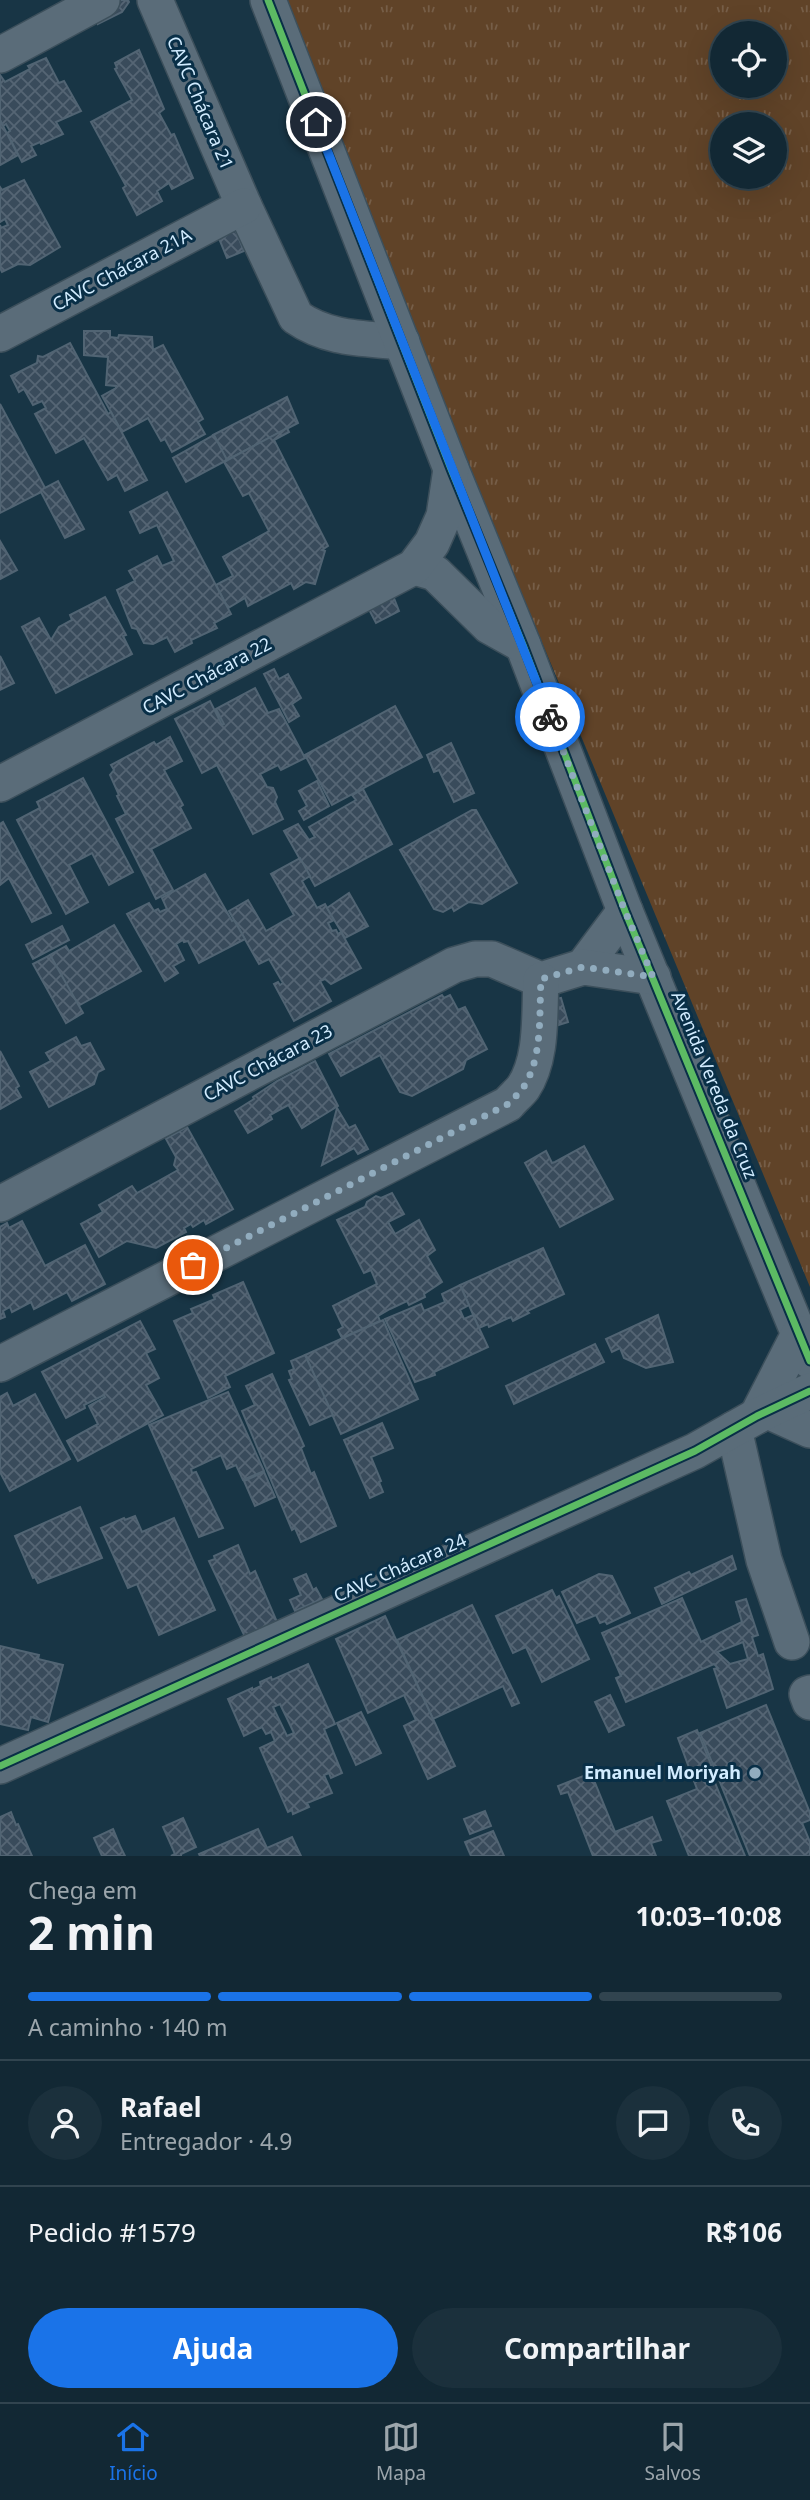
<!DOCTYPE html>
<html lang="pt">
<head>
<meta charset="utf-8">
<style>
  :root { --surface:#122834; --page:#1b303c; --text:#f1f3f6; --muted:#9ca6ac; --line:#31444f; --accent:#1a73e8 }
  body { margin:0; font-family:"Noto Sans",sans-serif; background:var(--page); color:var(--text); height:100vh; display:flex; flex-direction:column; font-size:26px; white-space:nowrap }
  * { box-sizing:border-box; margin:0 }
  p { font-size:23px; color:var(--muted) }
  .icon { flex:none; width:38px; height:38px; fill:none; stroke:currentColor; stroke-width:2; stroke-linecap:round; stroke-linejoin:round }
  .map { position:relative; height:1856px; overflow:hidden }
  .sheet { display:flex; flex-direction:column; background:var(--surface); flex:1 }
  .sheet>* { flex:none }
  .fabs { position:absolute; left:710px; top:21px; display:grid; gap:14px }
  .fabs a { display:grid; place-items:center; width:77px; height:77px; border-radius:50%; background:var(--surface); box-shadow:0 7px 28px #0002,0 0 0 2px var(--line); font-size:35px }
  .pin { position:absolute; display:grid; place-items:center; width:60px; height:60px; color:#fff; margin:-30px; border:4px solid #fff; border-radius:50%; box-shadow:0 2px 7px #0007 }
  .courier { position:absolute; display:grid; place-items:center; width:70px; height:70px; margin:-35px; border:5px solid #1a73e8; border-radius:50%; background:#fff; color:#222; box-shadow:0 2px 9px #0007 }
  .overview em { font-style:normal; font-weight:700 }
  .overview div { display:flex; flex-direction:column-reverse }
  .overview { display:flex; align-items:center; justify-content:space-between; height:119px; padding:0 28px }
  h1 { font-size:46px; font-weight:700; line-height:52px }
  .bar { display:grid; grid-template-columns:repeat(4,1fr); gap:10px 7px; align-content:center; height:84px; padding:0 28px }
  .bar i { height:9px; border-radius:5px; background:var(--line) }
  .bar .active { background:var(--accent) }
  .bar p { grid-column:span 4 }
  .line { display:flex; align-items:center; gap:18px; padding:0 28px; border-top:2px solid var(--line) }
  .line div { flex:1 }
  .round { display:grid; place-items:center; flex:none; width:74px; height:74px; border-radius:37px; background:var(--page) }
  .button { display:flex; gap:14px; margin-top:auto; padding:14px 28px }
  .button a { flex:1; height:80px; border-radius:42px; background:var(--accent); color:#fff; font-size:28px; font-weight:700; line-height:80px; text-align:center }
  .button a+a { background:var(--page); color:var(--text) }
  .tabs { display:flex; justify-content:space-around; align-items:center; height:98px; border-top:2px solid var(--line); background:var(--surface); font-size:19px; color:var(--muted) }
  .tabs a { display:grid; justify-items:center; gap:4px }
  .tabs .active { color:var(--accent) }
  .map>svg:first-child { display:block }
</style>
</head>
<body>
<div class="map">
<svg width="810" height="1856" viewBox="0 0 810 1856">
  <defs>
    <pattern id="grass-tufts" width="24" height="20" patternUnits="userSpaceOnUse" patternTransform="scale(1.75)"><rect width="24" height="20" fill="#604328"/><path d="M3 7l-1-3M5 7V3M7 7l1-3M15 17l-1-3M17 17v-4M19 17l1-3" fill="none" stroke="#765e48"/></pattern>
    <pattern id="building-cross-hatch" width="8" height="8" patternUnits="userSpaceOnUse" patternTransform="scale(1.75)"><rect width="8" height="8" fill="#394b5b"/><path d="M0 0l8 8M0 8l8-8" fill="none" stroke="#556574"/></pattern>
  </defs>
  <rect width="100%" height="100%" fill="#183545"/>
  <path fill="url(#grass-tufts)" fill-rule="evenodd" d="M285 0H810V1287L379 250ZM723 33H775V86H723ZM723 124H775V177H723Z"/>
  <g fill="url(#building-cross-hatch)" stroke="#516473" stroke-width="2" fill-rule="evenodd">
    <polygon points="98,0 128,0 129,2 122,12 98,24"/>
    <polygon points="139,50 164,109 159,113 171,135 174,134 193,178 172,189 169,183 157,191 162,201 137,215 123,188 126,186 91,122 132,100 115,69 117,68 115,63"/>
    <polygon points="46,58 59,83 64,81 81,111 56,122 63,134 41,144 40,142 31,146 36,155 22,162 7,133 10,131 6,124 3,126 0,120 0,75 5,82 30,69 28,66"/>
    <polygon points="0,120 18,155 0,165"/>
    <polygon points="24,180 60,247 30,265 18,264 2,272 0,268 0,225 1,228 8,225 5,219 0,222 0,187 2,190"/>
    <polygon points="233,224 244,251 227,258 216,231"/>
    <polygon points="84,331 110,331 110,337 118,338 119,335 152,337 153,350 163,345 203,419 198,422 205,434 172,452 165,439 161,441 148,418 122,432 102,396 116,388 116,386 106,385 108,357 84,355"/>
    <polygon points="70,343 108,414 111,412 147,480 125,491 117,475 108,480 84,438 56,453 35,414 46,408 42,401 33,405 24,389 19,392 11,376 37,363 38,356 43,357"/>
    <polygon points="287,397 298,423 227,460 213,435"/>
    <polygon points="0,404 45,488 58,481 84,529 65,538 41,492 0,513"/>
    <polygon points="287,428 289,432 274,440 328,546 322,550 325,551 315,584 306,582 294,589 291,583 248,606 245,598 228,608 216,585 233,576 223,557 269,531 249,493 243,496 224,462"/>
    <polygon points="214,435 227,460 186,482 173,458"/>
    <polygon points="167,492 231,614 214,623 217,628 191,640 192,643 175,652 167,637 153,644 144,643 137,629 132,628 117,590 135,581 129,571 157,556 162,566 174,561 157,525 140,533 130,512"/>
    <polygon points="0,541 17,570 0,579"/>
    <polygon points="392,593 399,611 376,623 363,598"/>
    <polygon points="105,597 126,635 123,636 132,654 56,693 22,627 39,618 51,640 59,627 72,620 70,615"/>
    <polygon points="0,656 14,683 0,690"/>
    <polygon points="274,669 279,679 288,674 301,698 292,704 299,716 289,722 264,674"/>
    <polygon points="255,688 268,713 279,709 305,758 281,770 278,765 260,774 267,787 273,788 277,797 275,802 283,819 253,834 217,765 202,773 175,719 210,701 222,725 224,724 216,709"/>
    <polygon points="395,706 422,757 332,805 305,755"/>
    <polygon points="170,737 182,761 164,770 183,805 180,807 191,828 151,849 173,890 156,899 116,819 126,814 117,796 119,795 110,775 114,770 111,765 154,742 156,745"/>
    <polygon points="451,743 474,793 454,802 439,770 434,772 427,755"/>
    <polygon points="83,778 133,872 109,885 92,853 69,865 88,902 66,914 17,820 40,808 37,802"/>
    <polygon points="317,781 329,806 304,820 299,811 307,806 299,791"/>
    <polygon points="363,789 392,844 315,886 284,831 298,824 309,840 315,837 309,827 356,800 352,795"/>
    <polygon points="472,810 476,810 517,883 482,904 469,902 454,911 452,907 443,912 434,909 400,850"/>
    <polygon points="3,822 51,913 32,922 9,878 0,885 0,824"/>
    <polygon points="300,858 310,876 302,881 317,908 325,904 334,920 328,923 332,931 336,930 338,934 341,932 361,968 331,984 325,979 320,981 331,1001 294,1021 274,984 278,982 280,985 283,983 269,959 259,964 229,911 248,900 266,931 294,915 271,874"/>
    <polygon points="205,874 232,921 234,920 245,939 199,963 188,941 184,942 183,940 176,944 184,960 173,966 178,973 165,981 127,914 149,903 154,911 158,909 160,912 167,909 162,898"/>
    <polygon points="349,893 368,926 345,938 327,908"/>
    <polygon points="114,925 141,971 78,1006 50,955 66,946 69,951"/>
    <polygon points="62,926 69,940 33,959 26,945"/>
    <polygon points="50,955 83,1013 66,1023 33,964"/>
    <polygon points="442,995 444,998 450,995 458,1010 465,1007 487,1049 466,1060 463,1069 412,1096 400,1092 380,1055 341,1076 329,1054"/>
    <polygon points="561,998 568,1022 552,1027 555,999"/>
    <polygon points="76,1037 81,1046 90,1043 104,1069 98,1072 94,1084 49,1107 30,1072 51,1061 46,1053"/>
    <polygon points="0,1051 19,1086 16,1088 21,1097 0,1109"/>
    <polygon points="315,1061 338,1106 302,1128 289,1106 290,1104 270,1115 272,1119 248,1133 235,1111 254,1099 253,1097 277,1081"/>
    <polygon points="337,1108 349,1128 355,1125 368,1149 358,1154 354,1148 322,1165"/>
    <polygon points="187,1127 233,1209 206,1224 204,1220 193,1227 191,1224 184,1228 186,1232 156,1248 127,1241 99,1257 81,1224 103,1212 99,1205 132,1186 137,1193 178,1170 174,1165 176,1157 166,1139"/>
    <polygon points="584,1146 613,1199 560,1227 525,1163 546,1151 552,1163 555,1162"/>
    <polygon points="392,1193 404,1214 388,1222 395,1234 419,1220 435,1250 427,1256 442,1282 424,1294 425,1297 409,1305 407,1301 390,1309 378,1316 380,1321 342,1338 338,1330 343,1327 333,1306 377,1284 371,1270 364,1273 337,1220 365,1207 367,1202 376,1196 381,1198"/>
    <polygon points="22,1221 45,1266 85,1245 105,1284 72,1301 67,1292 34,1309 31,1302 12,1312 10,1307 3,1311 5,1317 0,1319 0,1227 7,1223 9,1228"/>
    <polygon points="543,1248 564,1294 527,1311 529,1313 513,1321 511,1317 489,1327 488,1324 479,1328 460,1285"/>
    <polygon points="243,1282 274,1353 225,1376 230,1387 208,1398 174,1321 193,1313 191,1309 215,1299 213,1295"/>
    <polygon points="460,1285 469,1305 460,1310 464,1319 473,1315 488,1347 434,1372 435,1375 415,1382 385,1319 421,1304 424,1311 445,1302 442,1294"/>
    <polygon points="658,1315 673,1362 646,1368 624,1358 620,1348 612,1352 606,1339"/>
    <polygon points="383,1320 418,1399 341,1434 305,1355"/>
    <polygon points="140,1321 155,1349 146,1353 159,1378 146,1385 163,1415 78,1461 67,1441 98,1424 89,1406 105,1397 104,1395 84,1405 85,1408 66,1418 42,1372"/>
    <polygon points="595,1344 604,1362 514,1404 506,1386"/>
    <polygon points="305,1355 333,1415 310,1425 289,1380 292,1379 289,1371 294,1369 291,1361"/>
    <polygon points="272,1374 304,1446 301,1448 311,1474 314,1472 336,1526 301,1542 295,1528 292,1530 242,1411 255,1405 246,1386"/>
    <polygon points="228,1392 264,1471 243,1480 236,1465 227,1469 221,1455 191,1469 192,1473 196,1472 223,1528 199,1537 174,1480 176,1479 173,1479 149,1425"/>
    <polygon points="7,1393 13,1406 35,1394 70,1459 10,1491 0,1472 0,1397"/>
    <polygon points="382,1423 393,1448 371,1457 381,1481 379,1482 383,1492 370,1498 344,1440"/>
    <polygon points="264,1472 275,1497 255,1506 244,1481"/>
    <polygon points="80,1507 102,1558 38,1583 35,1577 33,1578 15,1536"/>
    <polygon points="135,1516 142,1532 174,1518 215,1610 159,1635 137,1584 128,1588 101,1528 124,1518 125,1520"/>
    <polygon points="238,1545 250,1574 255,1571 277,1622 245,1637 209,1561 215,1559 214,1556"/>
    <polygon points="732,1556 736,1569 662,1604 655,1588 689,1572 691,1575"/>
    <polygon points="306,1574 313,1590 316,1588 322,1599 295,1611 290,1600 301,1595 294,1579"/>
    <polygon points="599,1574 612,1576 630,1613 607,1624 605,1621 600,1623 596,1615 577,1623 562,1592"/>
    <polygon points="552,1590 556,1598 559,1596 589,1659 542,1682 526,1647 513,1653 496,1616"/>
    <path d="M682 1598 701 1642 742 1622 736 1602 746 1599 758 1635 752 1637 758 1656 763 1654 773 1689 727 1708 714 1669 718 1668 714 1664 626 1702 616 1678 621 1676 602 1633ZM743 1642 748 1659 730 1664 717 1652Z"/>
    <polygon points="472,1605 519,1703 512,1706 503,1686 433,1719 397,1640"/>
    <polygon points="385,1616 455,1766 428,1779 404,1726 416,1720 404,1695 368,1713 336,1639"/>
    <polygon points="0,1646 39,1655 38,1659 63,1665 48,1722 31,1717 28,1730 0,1724"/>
    <path d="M308 1664 335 1724 324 1729 342 1773 331 1778 329 1773 324 1775 332 1793 307 1803 309 1807 293 1814 292 1810 288 1812 260 1748 275 1741 271 1732 266 1734 262 1727 244 1736 228 1699 252 1688V1690L261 1686 260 1682 271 1677 272 1680ZM280 1704 294 1733 287 1736 273 1707Z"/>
    <polygon points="610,1695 624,1725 609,1732 595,1702"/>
    <polygon points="766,1705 810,1813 810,1820 802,1823 810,1842 810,1856 750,1856 700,1733"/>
    <polygon points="361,1712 381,1753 356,1765 337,1723"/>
    <polygon points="697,1730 716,1777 713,1778 745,1856 689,1856 667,1801 697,1789 678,1738"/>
    <polygon points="591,1773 615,1832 652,1817 661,1840 651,1843 656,1856 593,1856 568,1792 561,1794 558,1786"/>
    <polygon points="485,1811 491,1826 470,1834 464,1819"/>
    <polygon points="11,1812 16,1825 18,1824 32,1856 0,1856 0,1817"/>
    <polygon points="183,1818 196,1847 181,1854 181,1856 171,1856 175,1854 163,1827"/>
    <polygon points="113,1829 120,1846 125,1856 102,1856 94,1838"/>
    <polygon points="258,1829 267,1848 292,1837 301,1856 200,1856 199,1854"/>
    <polygon points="493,1831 504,1856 471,1856 465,1842"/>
  </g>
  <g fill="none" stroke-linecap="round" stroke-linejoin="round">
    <g stroke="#3c4f5b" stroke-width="38">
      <g id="minor">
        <path d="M155 0 244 206 296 317C329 340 364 338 402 342"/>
        <polyline points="268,0 451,469 523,645 625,911 810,1361"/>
        <polyline points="0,55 102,0"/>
        <polyline points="0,334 244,206"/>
        <polyline points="414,567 435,573 489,626 523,645"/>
        <polyline points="0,784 414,567 432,543 444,516 451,469"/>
        <polyline points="583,967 625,911"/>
        <polyline points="0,1204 454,965 475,959 492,959 541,980 583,967 653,977"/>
        <path d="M0 1364 508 1104C512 1099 519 1093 523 1088 543 1058 539 1014 541 980"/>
        <polyline points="768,1411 810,1430"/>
        <polyline points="757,1416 799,1334"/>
        <polyline points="734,1429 764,1560 792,1642"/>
        <polyline points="810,1693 807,1694 810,1702"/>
        <polyline points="0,1766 695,1451 757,1416 810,1391"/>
      </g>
    </g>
    <use href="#minor" stroke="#5a6c79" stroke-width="35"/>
    <g stroke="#092f47" stroke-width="11">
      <g id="cycleway">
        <polyline points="268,0 451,469 523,645 625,911 810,1361"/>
        <polyline points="0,1766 695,1451 757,1416 810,1391"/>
      </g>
    </g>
    <use href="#cycleway" stroke="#5cba63" stroke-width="7"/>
  </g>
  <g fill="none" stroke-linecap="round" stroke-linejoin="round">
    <path stroke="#91acbe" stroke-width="7" stroke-dasharray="0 12.6" d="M193 1265 508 1104C513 1099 519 1093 523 1088 543 1058 539 1014 541 979L583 967 653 977 625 911 550 717"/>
    <polyline stroke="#1a73e8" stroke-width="9" points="316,122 550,717"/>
  </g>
  <circle fill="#91acbe" stroke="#092f47" stroke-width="2.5" cx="755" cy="1773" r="7"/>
  <g text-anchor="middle" stroke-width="6" stroke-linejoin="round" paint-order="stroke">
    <g font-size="18" fill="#d2ecff" stroke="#092f47">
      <text transform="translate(200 103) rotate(67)" y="6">CAVC Chácara 21</text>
      <text transform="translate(122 270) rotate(-28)" y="6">CAVC Chácara 21A</text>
      <text transform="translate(207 676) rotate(-28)" y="6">CAVC Chácara 22</text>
      <text transform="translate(268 1063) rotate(-28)" y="6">CAVC Chácara 23</text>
      <text transform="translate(714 1085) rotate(68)" y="6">Avenida Vereda da Cruz</text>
      <text transform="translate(400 1568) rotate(-24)" y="6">CAVC Chácara 24</text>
    </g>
    <g font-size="18" font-weight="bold" fill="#d2ecff" stroke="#092f47" text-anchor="end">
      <text x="741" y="1779">Emanuel Moriyah</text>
    </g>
  </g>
</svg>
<div class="fabs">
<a><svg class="icon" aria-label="locate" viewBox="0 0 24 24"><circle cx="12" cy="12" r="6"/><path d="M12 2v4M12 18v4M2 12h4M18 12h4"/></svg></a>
<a><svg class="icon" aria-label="layers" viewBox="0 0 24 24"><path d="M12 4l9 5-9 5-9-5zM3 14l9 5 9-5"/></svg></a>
</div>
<div class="pin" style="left:193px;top:1265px;background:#ea580c"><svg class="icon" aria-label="bag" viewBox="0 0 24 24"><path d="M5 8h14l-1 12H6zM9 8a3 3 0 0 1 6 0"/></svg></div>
<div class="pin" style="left:316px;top:122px;background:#1f2937"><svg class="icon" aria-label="home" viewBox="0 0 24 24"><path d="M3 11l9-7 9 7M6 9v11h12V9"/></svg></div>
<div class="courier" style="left:550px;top:717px"><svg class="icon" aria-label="bike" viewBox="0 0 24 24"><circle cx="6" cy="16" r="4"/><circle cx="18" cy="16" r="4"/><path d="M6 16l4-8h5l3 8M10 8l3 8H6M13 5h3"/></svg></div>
</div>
<section class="sheet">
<div class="overview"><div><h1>2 min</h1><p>Chega em</p></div><em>10:03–10:08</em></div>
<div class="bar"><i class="active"></i><i class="active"></i><i class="active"></i><i></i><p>A caminho · 140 m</p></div>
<div class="line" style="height:126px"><a class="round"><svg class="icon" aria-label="person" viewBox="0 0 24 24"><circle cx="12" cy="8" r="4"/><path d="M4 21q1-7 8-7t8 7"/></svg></a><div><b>Rafael</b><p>Entregador · 4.9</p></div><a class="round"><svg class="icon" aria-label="chat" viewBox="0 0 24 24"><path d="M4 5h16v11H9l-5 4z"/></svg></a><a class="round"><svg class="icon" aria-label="phone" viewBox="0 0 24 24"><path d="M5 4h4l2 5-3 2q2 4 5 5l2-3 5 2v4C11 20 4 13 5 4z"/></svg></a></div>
<div class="line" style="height:91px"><div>Pedido #1579</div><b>R$106</b></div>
<div class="button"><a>Ajuda</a><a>Compartilhar</a></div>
</section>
<nav class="tabs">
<a class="active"><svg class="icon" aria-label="home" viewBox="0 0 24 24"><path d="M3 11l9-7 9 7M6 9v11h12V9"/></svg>Início</a>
<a><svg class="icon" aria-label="map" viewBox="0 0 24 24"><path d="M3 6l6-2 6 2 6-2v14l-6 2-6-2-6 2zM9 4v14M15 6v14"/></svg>Mapa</a>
<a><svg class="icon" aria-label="saved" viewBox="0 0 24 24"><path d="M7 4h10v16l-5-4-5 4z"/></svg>Salvos</a>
</nav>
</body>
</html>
